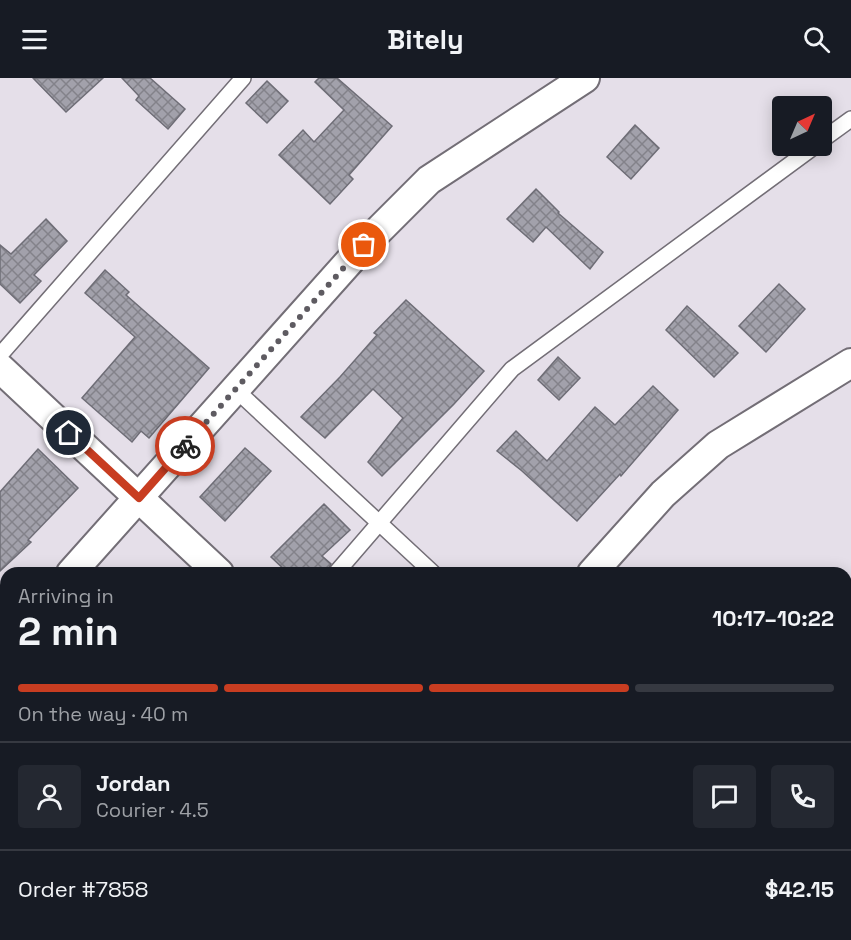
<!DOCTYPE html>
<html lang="en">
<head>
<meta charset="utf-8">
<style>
  :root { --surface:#171b24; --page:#242831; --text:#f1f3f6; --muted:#9ea1a6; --line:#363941; --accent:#c83d21 }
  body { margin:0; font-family:"Space Grotesk",sans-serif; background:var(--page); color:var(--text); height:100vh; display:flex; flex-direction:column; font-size:22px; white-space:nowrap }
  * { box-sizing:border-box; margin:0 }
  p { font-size:20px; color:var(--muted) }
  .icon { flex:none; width:33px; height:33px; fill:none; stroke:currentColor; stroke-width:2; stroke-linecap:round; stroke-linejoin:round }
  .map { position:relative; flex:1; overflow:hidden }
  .drawer { position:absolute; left:0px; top:489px; width:852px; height:374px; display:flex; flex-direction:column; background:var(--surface); border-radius:18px 18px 0 0; box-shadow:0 3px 15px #0003 }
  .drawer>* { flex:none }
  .needle { width:39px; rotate:44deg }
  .controls { position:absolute; left:772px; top:18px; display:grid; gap:12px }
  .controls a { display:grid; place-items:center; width:60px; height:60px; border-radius:6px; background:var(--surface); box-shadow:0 3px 15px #0003; font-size:30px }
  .pin { position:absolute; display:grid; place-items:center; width:51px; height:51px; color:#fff; margin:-26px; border:3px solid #fff; border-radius:50%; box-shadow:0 2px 6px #0007 }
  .courier { position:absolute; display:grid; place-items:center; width:60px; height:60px; margin:-30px; border:4px solid #c83d21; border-radius:50%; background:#fff; color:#222; box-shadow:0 2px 8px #0007 }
  .overview em { font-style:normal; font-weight:700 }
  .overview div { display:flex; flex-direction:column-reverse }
  .overview { display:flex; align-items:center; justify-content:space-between; height:102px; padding:0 18px }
  h1 { font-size:39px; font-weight:700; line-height:45px }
  .bar { display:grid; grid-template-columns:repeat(4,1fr); gap:9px 6px; align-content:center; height:72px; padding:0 18px }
  .bar i { height:8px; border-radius:4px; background:var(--line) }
  .bar .selected { background:var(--accent) }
  .bar p { grid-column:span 4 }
  .line { display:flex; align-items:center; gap:15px; padding:0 18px; border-top:2px solid var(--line) }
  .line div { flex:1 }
  .round { display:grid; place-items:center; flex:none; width:63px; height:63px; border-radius:6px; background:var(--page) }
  header { display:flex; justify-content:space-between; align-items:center; height:78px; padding:0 18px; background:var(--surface); font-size:27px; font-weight:700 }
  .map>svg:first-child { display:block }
</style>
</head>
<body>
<header><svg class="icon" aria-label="menu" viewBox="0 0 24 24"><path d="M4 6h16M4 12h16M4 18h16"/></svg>Bitely<svg class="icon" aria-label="search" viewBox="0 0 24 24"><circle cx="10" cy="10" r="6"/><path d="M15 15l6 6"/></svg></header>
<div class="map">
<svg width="851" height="862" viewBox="0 0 851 862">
  <defs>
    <pattern id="building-cross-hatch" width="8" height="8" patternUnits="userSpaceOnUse" patternTransform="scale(1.5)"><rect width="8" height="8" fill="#a2a1ab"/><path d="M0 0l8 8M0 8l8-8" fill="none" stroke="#83828a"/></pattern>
  </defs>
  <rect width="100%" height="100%" fill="#e5dfe9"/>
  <g fill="url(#building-cross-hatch)" stroke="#6e6d76" stroke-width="1.5">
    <polygon points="33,0 103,0 66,34"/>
    <polygon points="122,0 150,0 185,31 168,51 136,22 139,18"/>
    <polygon points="319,0 337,0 392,48 349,97 353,101 330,126 279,77 303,52 314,64 344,32 315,4"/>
    <polygon points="267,3 288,23 267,45 246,25"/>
    <polygon points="635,47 659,70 631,101 607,79"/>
    <polygon points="536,111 559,134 558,135 603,174 590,191 546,149 533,164 507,141"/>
    <polygon points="46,141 67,163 34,197 41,203 20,225 0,206 0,167 11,176"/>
    <polygon points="105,192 129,214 126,217 209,290 149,360 141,353 132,364 82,320 135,259 85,215"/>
    <polygon points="779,206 805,231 766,274 739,248"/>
    <polygon points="406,222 484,293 454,326 382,398 368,384 403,340 373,311 325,360 301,339 340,299 377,257 374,255"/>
    <polygon points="687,228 738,275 714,299 666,252"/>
    <polygon points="558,279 580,300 559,322 538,302"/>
    <polygon points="653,308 678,332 621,398 620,396 577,443 522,393 497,373 516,353 547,383 595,329 615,347"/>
    <polygon points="245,370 271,393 225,443 200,419"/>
    <polygon points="38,371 78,410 28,462 31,464 0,493 0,414"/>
    <polygon points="324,426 350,452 322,478 331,486 326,495 288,495 271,479"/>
  </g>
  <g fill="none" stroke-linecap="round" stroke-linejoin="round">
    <g stroke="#736e76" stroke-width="18">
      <g id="service">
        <polyline points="822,62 851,41"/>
        <polyline points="0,277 243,0"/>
        <polyline points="235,311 433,495"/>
        <polyline points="336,495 512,291 815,68"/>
        <polyline points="846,527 851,521"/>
        <polyline points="515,862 522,856"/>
      </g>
    </g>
    <g stroke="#736e76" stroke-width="32">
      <g id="minor">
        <polyline points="0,290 219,495"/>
        <polyline points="71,495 364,167 429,102 585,0"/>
        <polyline points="592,495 663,416 718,367 851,285"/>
        <polyline points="0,573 6,566"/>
        <polyline points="0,835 6,841"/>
        <polyline points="22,856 28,862"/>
        <polyline points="608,856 614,862"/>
        <polyline points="222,862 228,856"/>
      </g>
    </g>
    <g stroke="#736e76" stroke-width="36">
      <g id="secondary">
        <polyline points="846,838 851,833"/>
        <polyline points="819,862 825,856"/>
      </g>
    </g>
    <use href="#service" stroke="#fff" stroke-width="15"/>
    <use href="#minor" stroke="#fff" stroke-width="28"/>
    <use href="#secondary" stroke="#fff" stroke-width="33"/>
  </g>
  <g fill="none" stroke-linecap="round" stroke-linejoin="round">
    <polyline stroke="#5e5b61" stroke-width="6" stroke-dasharray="0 10.8" points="185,368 364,167"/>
    <polyline stroke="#c83d21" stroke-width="8" points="69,355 139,420 185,368"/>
  </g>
</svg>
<div class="controls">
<a><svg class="needle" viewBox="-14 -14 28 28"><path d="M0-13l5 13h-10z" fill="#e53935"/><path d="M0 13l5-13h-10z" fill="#9ea1a6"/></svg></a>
</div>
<div class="pin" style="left:364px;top:167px;background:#ea580c"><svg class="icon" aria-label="bag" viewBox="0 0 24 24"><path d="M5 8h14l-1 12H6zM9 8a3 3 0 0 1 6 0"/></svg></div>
<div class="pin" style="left:69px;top:355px;background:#1f2937"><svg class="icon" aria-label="home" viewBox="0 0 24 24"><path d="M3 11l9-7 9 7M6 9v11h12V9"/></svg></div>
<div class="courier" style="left:185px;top:368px"><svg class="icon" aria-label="bike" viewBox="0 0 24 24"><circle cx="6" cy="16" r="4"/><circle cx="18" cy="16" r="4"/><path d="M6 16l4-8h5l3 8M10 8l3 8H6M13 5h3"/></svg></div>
<section class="drawer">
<div class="overview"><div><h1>2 min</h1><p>Arriving in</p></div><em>10:17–10:22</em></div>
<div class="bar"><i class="selected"></i><i class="selected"></i><i class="selected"></i><i></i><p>On the way · 40 m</p></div>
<div class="line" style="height:108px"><a class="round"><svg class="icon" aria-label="person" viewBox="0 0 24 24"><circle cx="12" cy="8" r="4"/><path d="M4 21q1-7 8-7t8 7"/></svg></a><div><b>Jordan</b><p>Courier · 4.5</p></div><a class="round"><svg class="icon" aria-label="chat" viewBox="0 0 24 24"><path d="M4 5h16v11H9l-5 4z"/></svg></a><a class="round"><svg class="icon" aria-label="phone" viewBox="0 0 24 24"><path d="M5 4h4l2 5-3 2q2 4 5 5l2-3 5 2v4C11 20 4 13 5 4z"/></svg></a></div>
<div class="line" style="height:78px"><div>Order #7858</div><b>$42.15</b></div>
</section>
</div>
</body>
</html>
